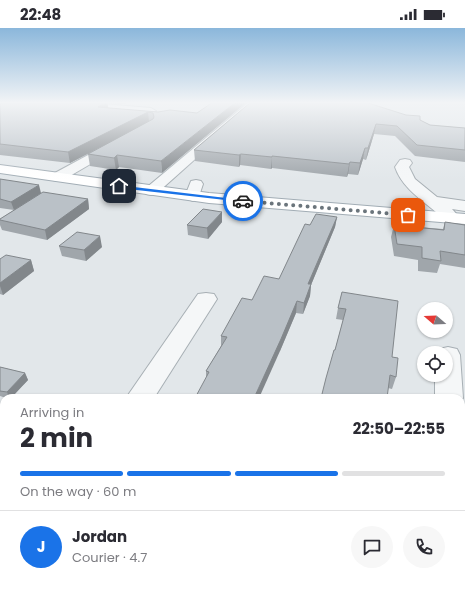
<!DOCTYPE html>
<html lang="en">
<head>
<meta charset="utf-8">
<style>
  :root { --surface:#fff; --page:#f7f7f7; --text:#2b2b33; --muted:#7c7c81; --line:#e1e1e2; --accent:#1a73e8 }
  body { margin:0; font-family:Poppins,sans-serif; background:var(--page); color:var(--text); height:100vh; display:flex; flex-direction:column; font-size:15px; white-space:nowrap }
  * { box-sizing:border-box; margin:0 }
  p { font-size:13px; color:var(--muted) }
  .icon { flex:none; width:22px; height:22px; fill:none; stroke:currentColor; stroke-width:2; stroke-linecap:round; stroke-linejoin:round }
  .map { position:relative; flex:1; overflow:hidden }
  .side { position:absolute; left:0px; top:366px; width:465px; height:196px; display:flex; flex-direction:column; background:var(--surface); border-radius:12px 12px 0 0; box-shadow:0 1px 3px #0004 }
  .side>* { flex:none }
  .needle { width:26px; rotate:289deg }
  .fabs { position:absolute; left:417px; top:274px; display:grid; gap:8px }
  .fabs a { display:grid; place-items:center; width:36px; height:36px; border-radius:50%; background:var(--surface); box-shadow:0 1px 3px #0004; font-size:20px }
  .pin { position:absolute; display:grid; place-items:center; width:34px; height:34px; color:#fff; margin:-17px; border-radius:8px; box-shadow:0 2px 6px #0006 }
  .courier { position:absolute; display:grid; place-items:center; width:40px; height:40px; margin:-20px; border:3px solid #1a73e8; border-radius:50%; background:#fff; color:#222; box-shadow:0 1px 5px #0007 }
  .head em { font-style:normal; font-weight:700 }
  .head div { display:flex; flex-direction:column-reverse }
  .head { display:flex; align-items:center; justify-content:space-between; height:68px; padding:0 20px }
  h1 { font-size:26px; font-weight:700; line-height:30px }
  .bar { display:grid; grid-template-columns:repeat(4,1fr); gap:6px 4px; align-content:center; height:48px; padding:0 20px }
  .bar i { height:5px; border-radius:3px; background:var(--line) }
  .bar .active { background:var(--accent) }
  .bar p { grid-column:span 4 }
  .line { display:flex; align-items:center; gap:10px; padding:0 20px; border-top:1px solid var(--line) }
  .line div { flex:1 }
  .round { display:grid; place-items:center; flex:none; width:42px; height:42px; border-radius:21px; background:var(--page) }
  .status { display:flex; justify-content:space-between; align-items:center; height:28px; padding:0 20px; background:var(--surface); direction:ltr }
  .status svg { height:11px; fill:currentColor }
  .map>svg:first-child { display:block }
</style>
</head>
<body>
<div class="status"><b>22:48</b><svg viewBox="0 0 49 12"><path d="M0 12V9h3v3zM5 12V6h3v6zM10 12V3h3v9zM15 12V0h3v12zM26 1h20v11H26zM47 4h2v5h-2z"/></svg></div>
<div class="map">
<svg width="465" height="562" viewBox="0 0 465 562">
  <rect width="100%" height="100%" fill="#e2e7ea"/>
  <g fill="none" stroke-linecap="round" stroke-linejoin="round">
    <g stroke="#a7afb4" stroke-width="2">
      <g id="minor">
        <polygon points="46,74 79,74 151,80 156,83 151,86 51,77"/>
        <polygon points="249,74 259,74 156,166 151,167 146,166 144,163 146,160"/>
        <polygon points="114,113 118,114 120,117 118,120 63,152 58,153 53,152 51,149 53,146"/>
        <path d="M405 131 410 132 412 135 409 139 415 151 437 169 465 173V183L452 181 460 190 458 193 452 195 446 193C429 176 403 163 395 139L400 132Z"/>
        <polygon points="196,152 201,153 203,156 198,171 193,173 188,171 185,168 191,153"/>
        <polygon points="206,265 214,266 217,271 154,370 126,370 198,266"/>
        <polygon points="448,319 457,321 460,327 463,370 461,373 461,370 435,370 435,347 446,347 446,325 437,325 439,321"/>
        <polygon points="461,542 465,544 465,562 433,562 434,558 461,558"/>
        <polygon points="4,543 4,558 33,558 32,562 0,562 0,545"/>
      </g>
    </g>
    <g stroke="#a2adb5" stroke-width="2">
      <polygon id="major" points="0,137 209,165 465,186 465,196 209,175 0,145"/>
    </g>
    <use href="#minor" fill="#f5f7f8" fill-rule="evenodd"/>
    <use href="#major" fill="#fff" fill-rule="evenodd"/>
  </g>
  <g fill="#a0a6ab">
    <polygon points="0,74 129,74 124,76 108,75 108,80 158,84 162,145 119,139 116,142 90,138 88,126 114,112 70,135 0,127"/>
    <polygon points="251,74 420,92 430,97 465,100 465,134 415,128 395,108 374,106 366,132 363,131 358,147 348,146 347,149 272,140 271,141 240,137 239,139 195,133 194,122"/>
    <polygon points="0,151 41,165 88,171 89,181 47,212 2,202 0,197 0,191 14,182 0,180"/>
    <polygon points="337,189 335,199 311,257 310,268 303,286 296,285 280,323 206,349 206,343 221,318 221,308 252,272 279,251 310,197"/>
    <polygon points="222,194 208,211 188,207 187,197"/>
    <polygon points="445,194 465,197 465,240 440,236 437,245 418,243 418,232 394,228 391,209 394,197 443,201"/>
    <polygon points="59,218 102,219 86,233 62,228"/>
    <polygon points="0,231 31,232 34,243 3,267 0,266"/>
    <polygon points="342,264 392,329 396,349 392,361 388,360 335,322 343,292 336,291 338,280"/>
    <polygon points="0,339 25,345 28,352 11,370 6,370 0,368"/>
    <polygon points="289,558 393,558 393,562 288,562"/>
  </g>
  <g fill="#82878b">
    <polygon points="0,74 12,74 0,77"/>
    <polygon points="107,74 109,84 98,79"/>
    <polygon points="124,74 129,74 124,76"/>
    <polygon points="236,74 247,74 162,145 161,133"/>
    <polygon points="148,84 149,94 70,135 68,124"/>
    <polygon points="376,96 374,106 366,132 368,120"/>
    <polygon points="365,120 363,131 358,147 360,135"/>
    <polygon points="241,126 240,137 239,139 239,127"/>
    <polygon points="117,127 119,139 116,142 114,130"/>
    <polygon points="272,128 272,140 271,141 272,129"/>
    <polygon points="350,134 348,146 347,149 349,136"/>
    <polygon points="39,157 41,165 14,182 11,174"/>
    <polygon points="88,171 89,181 47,212 45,202"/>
    <polygon points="222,184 222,194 208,211 207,200"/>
    <polygon points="337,189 335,199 311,257 310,268 303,286 304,275 308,256"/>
    <polygon points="100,208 102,219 86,233 84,222"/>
    <polygon points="31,232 34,243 3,267 0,258 0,255"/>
    <polygon points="297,273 296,285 280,323 259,370 254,370"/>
    <polygon points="25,345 28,352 11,370 9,370 7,364"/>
    <polygon points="0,503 3,509 0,513"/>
    <polygon points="80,558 86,558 87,562 78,562"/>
  </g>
  <g fill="#bac1c7" stroke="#82878b">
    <polygon points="8,74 107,74 98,79 158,84 170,82 197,85 213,74 236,74 161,133 117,127 114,130 88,126 153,91 154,89 153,85 148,84 68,124 0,116 0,76"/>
    <polygon points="251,74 365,74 406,87 420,88 420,92 430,97 465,100 465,122 417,117 397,98 376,96 368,120 365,120 360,135 350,134 349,136 272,128 272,129 241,126 239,127 194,122"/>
    <polygon points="0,151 39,157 11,174 0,171"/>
    <polygon points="43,164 88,171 45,202 0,192 0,191"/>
    <polygon points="203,181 222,184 207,200 187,197"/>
    <polygon points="316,186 337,189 308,256 311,256 304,275 297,273 281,311 254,370 195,370 209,344 206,343 227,309 221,308 242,270 252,272 264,248 279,251 305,196 310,197"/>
    <polygon points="445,194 465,197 465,227 440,223 441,233 422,230 422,219 397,216 394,197 444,202"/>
    <polygon points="77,204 100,208 84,222 59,218"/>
    <polygon points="6,227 31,232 0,255 0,231"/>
    <polygon points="342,264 398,273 392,329 398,330 396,349 390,347 387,370 321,370 326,350 334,322 335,322 346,281 338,280"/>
    <polygon points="0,339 25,345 7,364 0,363"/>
    <polygon points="29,558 80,558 78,562 26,562"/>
    <polygon points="289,558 353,558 353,562 290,562 288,561"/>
    <polygon points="362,558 393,558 393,562 372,562"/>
  </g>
  <linearGradient id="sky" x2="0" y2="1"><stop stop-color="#8bb7db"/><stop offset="0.49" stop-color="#f2f4f6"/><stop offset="1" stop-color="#f2f4f6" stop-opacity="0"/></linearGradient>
  <rect width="465" height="152" fill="url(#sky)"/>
  <polygon fill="#1a73e8" points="117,157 243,172 245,173 243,174 119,160"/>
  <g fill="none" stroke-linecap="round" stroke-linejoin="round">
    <polyline stroke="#6b757c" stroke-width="4" stroke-dasharray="0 7.2" points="243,173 408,187"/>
  </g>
</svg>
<div class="fabs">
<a><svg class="needle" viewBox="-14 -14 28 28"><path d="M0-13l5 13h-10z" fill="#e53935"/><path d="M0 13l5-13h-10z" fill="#7c7c81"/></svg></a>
<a><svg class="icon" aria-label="locate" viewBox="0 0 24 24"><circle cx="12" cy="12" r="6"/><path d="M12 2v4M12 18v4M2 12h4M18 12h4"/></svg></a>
</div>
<div class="pin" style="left:408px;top:187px;background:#ea580c"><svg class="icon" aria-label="bag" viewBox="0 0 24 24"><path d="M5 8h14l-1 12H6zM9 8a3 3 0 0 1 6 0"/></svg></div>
<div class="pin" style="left:119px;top:158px;background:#1f2937"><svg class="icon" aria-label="home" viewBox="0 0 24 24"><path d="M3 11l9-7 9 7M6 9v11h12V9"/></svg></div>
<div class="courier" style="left:243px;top:173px"><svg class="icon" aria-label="car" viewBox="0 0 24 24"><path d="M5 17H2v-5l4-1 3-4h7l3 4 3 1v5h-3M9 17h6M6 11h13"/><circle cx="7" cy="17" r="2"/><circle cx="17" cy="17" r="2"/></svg></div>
<section class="side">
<div class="head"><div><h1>2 min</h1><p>Arriving in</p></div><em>22:50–22:55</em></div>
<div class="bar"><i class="active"></i><i class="active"></i><i class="active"></i><i></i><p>On the way · 60 m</p></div>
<div class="line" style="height:72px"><b class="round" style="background:var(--accent);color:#fff">J</b><div><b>Jordan</b><p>Courier · 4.7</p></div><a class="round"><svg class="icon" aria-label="chat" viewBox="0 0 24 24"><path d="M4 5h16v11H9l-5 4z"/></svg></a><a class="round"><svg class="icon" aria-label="phone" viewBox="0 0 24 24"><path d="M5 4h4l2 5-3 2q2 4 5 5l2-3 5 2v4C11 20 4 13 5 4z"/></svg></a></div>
</section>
</div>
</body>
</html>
